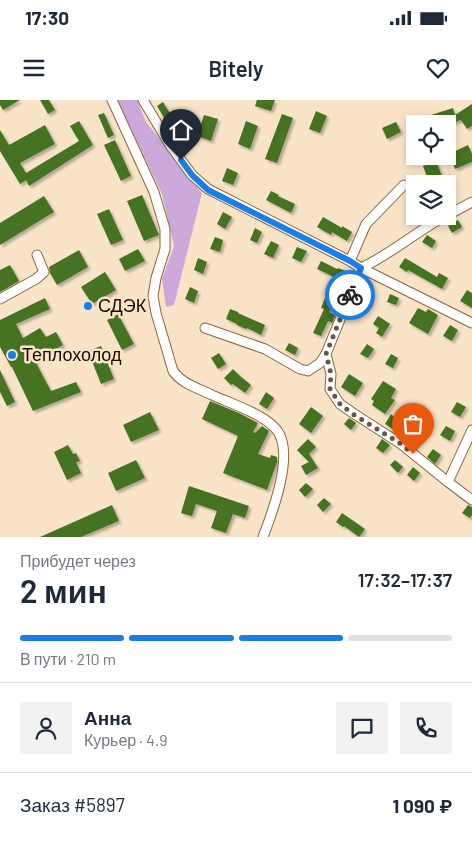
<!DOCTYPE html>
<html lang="ru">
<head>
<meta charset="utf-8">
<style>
  :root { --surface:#fff; --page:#f2f2f3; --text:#1f2937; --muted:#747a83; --line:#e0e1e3; --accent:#1d7de6 }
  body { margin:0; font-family:Barlow,sans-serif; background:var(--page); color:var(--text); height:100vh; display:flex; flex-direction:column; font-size:19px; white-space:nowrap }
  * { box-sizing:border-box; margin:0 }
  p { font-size:16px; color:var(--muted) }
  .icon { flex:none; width:28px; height:28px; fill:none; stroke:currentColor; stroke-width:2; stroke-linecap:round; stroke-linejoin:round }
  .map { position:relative; height:437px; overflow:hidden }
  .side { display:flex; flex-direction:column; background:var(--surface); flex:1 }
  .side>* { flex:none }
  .fabs { position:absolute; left:406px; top:15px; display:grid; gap:10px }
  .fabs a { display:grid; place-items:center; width:50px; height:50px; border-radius:0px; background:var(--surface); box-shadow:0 2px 8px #0003; font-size:25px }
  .pin { position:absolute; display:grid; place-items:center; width:42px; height:42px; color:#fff; margin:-51px -21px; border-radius:50% 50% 50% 0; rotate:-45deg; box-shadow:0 0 5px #0007 }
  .pin .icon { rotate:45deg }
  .courier { position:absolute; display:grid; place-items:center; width:50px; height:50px; margin:-25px; border:4px solid #1d7de6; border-radius:50%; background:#fff; color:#222; box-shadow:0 1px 6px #0007 }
  .head em { font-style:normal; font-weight:600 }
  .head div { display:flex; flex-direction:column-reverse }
  .head { display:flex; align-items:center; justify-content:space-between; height:85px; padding:0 20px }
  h1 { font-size:32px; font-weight:600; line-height:38px }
  .bar { display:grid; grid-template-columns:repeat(4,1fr); gap:8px 5px; align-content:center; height:60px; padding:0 20px }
  .bar i { height:6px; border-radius:4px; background:var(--line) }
  .bar .active { background:var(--accent) }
  .bar p { grid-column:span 4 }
  .line { display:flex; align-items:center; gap:12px; padding:0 20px; border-top:1px solid var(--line) }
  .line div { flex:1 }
  .round { display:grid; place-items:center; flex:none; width:52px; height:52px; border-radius:0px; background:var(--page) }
  .status { display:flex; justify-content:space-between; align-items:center; height:35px; padding:0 25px; background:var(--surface); direction:ltr }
  .status svg { height:14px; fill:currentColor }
  header { display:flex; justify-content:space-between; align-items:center; height:65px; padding:0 20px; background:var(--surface); font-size:22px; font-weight:600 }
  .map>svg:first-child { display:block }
</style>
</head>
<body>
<div class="status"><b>17:30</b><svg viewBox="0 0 49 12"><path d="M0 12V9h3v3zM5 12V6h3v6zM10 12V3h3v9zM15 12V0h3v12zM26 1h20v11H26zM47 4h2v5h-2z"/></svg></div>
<header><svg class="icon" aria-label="menu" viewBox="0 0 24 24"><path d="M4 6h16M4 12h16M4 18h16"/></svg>Bitely<svg class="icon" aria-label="heart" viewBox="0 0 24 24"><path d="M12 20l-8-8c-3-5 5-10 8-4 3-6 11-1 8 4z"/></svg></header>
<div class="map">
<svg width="472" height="437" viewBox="0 0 472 437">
  <defs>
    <filter id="shadow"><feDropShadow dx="2.5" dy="2.5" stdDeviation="1" flood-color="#0004"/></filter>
  </defs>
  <rect width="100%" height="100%" fill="#f9e4c8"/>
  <polygon fill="#cba9db" points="117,0 137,0 146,22 202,93 174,205 166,207 162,179 174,146 162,94"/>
  <g fill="#457324" filter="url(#shadow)">
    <polygon points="0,0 20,0 3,10 0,5"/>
    <polygon points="40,0 49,0 55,10 48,14"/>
    <polygon points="257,0 275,0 271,11 255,6"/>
    <polygon points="163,2 172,17 166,21 157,6"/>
    <polygon points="472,4 472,26 467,29 461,20 449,24 420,24 418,19 453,8 455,15"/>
    <polygon points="316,11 327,16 320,33 309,29"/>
    <polygon points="104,13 114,35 108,38 98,15"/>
    <polygon points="282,14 293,18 277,63 265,59"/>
    <polygon points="204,15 218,19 211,41 197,36"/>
    <polygon points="79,21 93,45 29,86 26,80 20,84 0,51 0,30 9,45 45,25 55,44 20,63 26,73 79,41 70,26"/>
    <polygon points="246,21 258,26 250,49 238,44"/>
    <polygon points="396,22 401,32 387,39 382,28"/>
    <polygon points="183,28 189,38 179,43 174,34"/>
    <polygon points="115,40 131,76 121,81 104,45"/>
    <polygon points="468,45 472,54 472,62 455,69 449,54"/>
    <polygon points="436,61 442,76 429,82 423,66"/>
    <polygon points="227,68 238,73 233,85 222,81"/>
    <polygon points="271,91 279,95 278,96 295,104 291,113 266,100"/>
    <polygon points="142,95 159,135 144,141 127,101"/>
    <polygon points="44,96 54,112 0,145 0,123"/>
    <polygon points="109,109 123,140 111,145 97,114"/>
    <polygon points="223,112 232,117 225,129 217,124"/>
    <polygon points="323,117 342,128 342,126 352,132 347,141 332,132 331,135 317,127"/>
    <polygon points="458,120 462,127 452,133 448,126"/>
    <polygon points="255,128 262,132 257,143 250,140"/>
    <polygon points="427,135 436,141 432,148 422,142"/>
    <polygon points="215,137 223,140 220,152 210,149"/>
    <polygon points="271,141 279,145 273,158 264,154"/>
    <polygon points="297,147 307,151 301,162 292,158"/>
    <polygon points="138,149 145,161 125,171 119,159"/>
    <polygon points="79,150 88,167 57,185 50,173 49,167"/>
    <polygon points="198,158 207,162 203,174 194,170"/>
    <polygon points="405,158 437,177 439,173 448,178 442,189 408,170 407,172 399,167"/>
    <polygon points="321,161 337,169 338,168 346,171 342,181 317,169"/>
    <polygon points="10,165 19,181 0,192 0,170"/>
    <polygon points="105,172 116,190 92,204 81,187"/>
    <polygon points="190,187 198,191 194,203 185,199"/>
    <polygon points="467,190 472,193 472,208 460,201"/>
    <polygon points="390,194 399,198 396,205 387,202"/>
    <polygon points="45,198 50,209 16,224 23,238 40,228 46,237 56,232 63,245 35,261 51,291 76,282 81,292 33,311 12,267 11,267 0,247 0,220"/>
    <polygon points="325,198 334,202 329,212 335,215 332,223 328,221 321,236 313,233 324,209 321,208"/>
    <polygon points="418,208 426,212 428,209 438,215 428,234 409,223"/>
    <polygon points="230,209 238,212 238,213 265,225 261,235 247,228 246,229 237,225 237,224 226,219"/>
    <polygon points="118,214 134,244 122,250 107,220"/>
    <polygon points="378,216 390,224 382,237 376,233 379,228 373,224"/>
    <polygon points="450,225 458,230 452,241 443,236"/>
    <polygon points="289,243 298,248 295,255 285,250"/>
    <polygon points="367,244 374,249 368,258 360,254"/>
    <polygon points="101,246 114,279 101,284 88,251"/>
    <polygon points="219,253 226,264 218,269 211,258"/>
    <polygon points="391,254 398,258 393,268 385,264"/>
    <polygon points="233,269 240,276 251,285 245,293 233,284 231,285 224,278"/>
    <polygon points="0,270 15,302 7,306 0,292"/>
    <polygon points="349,274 363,283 355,296 341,287"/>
    <polygon points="383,281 396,289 391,298 395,300 385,314 372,305 374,301 371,299"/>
    <polygon points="266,292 274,298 267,309 259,304"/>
    <polygon points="210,301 239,313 258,323 253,332 255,333 262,326 269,331 258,354 270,358 271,355 277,357 277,362 267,390 223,373 238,336 202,319"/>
    <polygon points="457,302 466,307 460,317 451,312"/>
    <polygon points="311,307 323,316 311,333 299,324"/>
    <polygon points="150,312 159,330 131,342 123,325"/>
    <polygon points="391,314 399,321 393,329 385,324"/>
    <polygon points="349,318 356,323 351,330 344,324"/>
    <polygon points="446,326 455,331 450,341 440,335"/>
    <polygon points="308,339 316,347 309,354 318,368 306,375 301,366 309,362 297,350"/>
    <polygon points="382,339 390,345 383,353 376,348"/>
    <polygon points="68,345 73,354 76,353 80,361 76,362 81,373 67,380 54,352"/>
    <polygon points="433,349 441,355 435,364 427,357"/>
    <polygon points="136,360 145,378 116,391 108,373"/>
    <polygon points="395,360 403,367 398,373 390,365"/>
    <polygon points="413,367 420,373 414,381 407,375"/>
    <polygon points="306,383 313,389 305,397 299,390"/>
    <polygon points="189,386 249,406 245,418 233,414 226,433 211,428 217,411 196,404 192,416 181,413"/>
    <polygon points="324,398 331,404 323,412 317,405"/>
    <polygon points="112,405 119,421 81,437 40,437"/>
    <polygon points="468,405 472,407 472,415 470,418 462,413"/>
    <polygon points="342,413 365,429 359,437 344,426 343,427 336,422"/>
  </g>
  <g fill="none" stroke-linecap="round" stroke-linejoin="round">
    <g stroke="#86673b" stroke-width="11">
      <g id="minor">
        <path d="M112 0 154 92 165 129V149L156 178 153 196 156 213 173 271C182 284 198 288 212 295 230 303 260 313 274 327 297 348 273 411 263 437"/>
        <polyline points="143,0 170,45 192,75 208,89 350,161 361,168 472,223"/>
        <polyline points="448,115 472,102"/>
        <polyline points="350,161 366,124 404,85"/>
        <polyline points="0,199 36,179 44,172 37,155"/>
        <polyline points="205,228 265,249 300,269 308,271 320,263 326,254 331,274 330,289 340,304 353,313 401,344 448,382 472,400"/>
        <path d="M326 254 361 168C391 154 416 132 445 116"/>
        <polyline points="448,382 472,330"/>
      </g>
    </g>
    <use href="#minor" stroke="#fff" stroke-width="9"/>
  </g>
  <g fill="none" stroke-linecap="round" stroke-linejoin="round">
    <polyline stroke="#675846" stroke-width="5" stroke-dasharray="0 9" points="350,195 326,254 331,274 330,289 340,304 353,314 401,344 413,354"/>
    <polyline stroke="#1d7de6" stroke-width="6" points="181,60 192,75 208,90 350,161 361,168 350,195"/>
  </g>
  <g fill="#1d7de6" stroke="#f9e4c8" stroke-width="2">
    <circle cx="88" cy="206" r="5"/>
    <circle cx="12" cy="255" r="5"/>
  </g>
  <g text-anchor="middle" stroke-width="5" stroke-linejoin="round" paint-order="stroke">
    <g font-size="18" fill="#190d00" stroke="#f9e4c8" text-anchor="start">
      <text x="98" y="212">СДЭК</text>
      <text x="22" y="261">Теплохолод</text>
    </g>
  </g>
</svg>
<div class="fabs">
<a><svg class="icon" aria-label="locate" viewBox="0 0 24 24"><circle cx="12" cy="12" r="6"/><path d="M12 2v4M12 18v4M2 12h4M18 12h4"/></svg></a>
<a><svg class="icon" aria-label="layers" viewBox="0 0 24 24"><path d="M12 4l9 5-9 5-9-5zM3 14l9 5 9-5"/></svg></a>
</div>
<div class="pin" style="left:413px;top:354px;background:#ea580c"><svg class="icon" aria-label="bag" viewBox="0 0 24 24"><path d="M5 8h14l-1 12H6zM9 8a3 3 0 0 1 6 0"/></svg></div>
<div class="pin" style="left:181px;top:60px;background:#1f2937"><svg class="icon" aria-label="home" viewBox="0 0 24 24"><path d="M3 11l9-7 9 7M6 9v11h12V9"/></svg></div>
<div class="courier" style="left:350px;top:195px"><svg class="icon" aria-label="bike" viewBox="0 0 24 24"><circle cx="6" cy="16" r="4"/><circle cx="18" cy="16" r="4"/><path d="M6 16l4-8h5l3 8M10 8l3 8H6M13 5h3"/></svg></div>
</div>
<section class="side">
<div class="head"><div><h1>2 мин</h1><p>Прибудет через</p></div><em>17:32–17:37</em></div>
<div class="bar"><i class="active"></i><i class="active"></i><i class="active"></i><i></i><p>В пути · 210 m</p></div>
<div class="line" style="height:90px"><a class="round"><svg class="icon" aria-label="person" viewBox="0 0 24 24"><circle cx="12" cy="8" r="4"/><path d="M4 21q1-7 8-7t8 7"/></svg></a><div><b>Анна</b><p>Курьер · 4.9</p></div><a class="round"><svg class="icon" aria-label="chat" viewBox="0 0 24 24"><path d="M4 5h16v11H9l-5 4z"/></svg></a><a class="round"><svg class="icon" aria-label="phone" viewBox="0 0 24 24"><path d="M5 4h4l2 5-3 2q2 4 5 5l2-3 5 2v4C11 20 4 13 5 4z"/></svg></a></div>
<div class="line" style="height:65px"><div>Заказ #5897</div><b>1 090 ₽</b></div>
</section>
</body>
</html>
